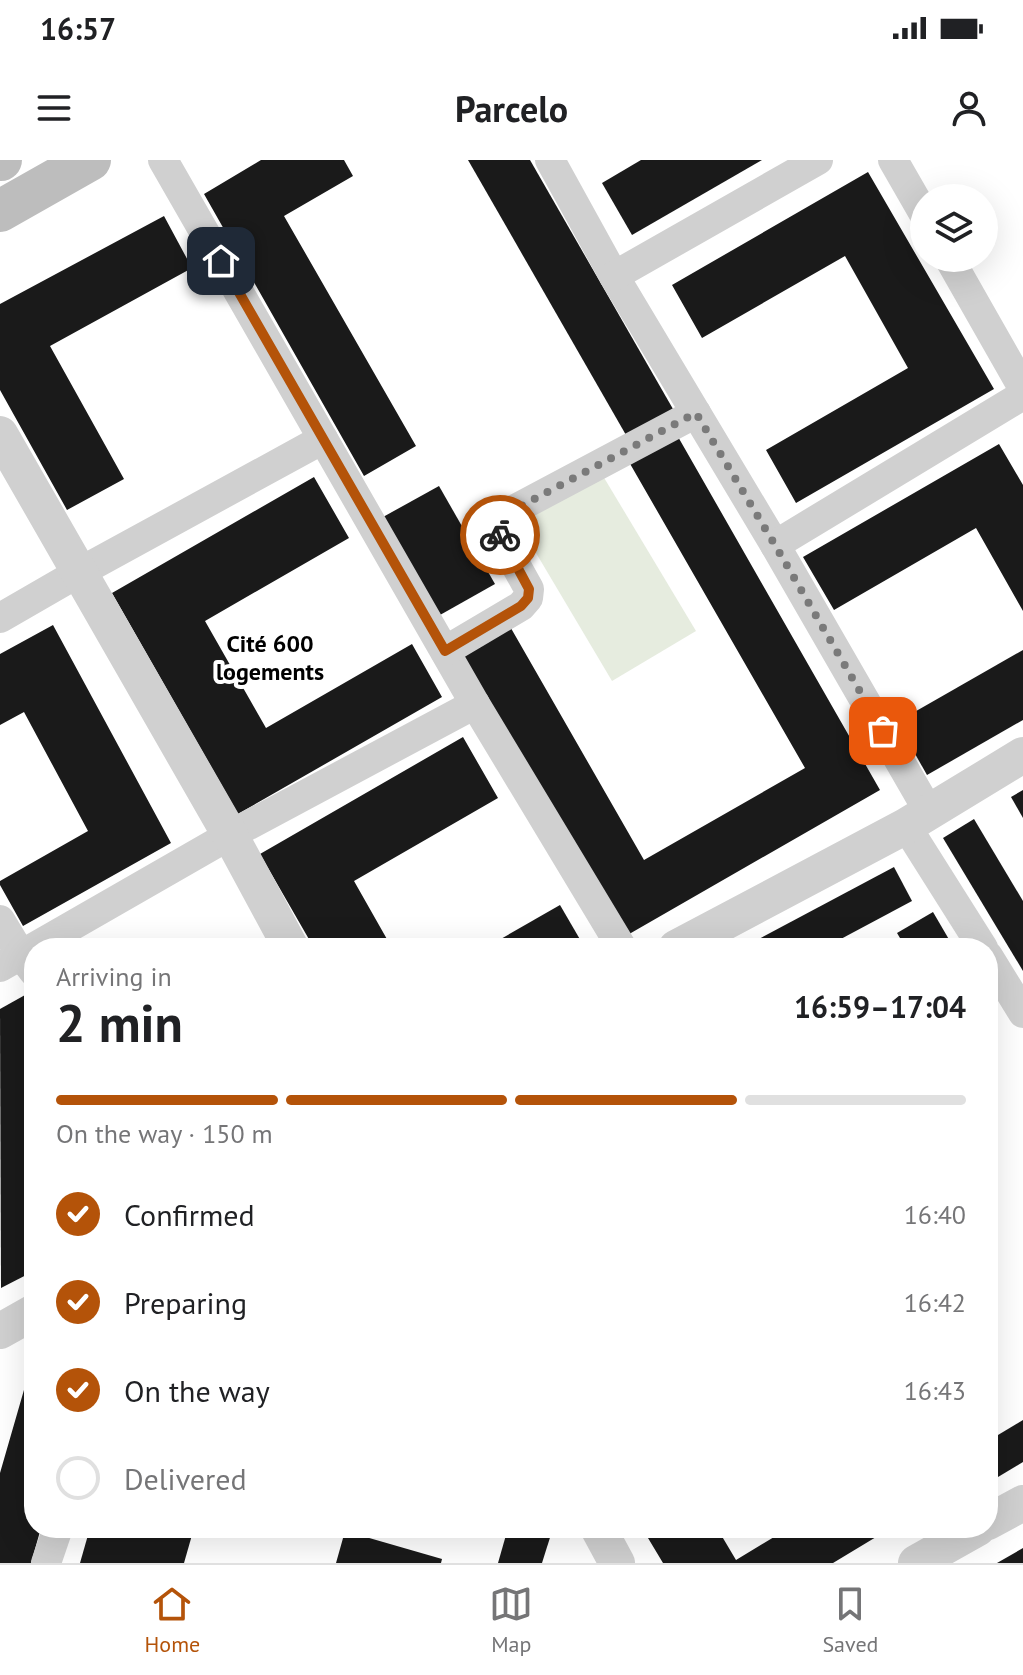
<!DOCTYPE html>
<html lang="en">
<head>
<meta charset="utf-8">
<style>
  :root { --surface:#fff; --page:#f2f2f2; --text:#202124; --muted:#757577; --line:#e0e0e0; --accent:#b45309 }
  body { margin:0; font-family:"PT Sans",sans-serif; background:var(--page); color:var(--text); height:100vh; display:flex; flex-direction:column; font-size:30px; white-space:nowrap }
  * { box-sizing:border-box; margin:0 }
  p { font-size:26px; color:var(--muted) }
  .icon { flex:none; width:44px; height:44px; fill:none; stroke:currentColor; stroke-width:2; stroke-linecap:round; stroke-linejoin:round }
  .map { position:relative; flex:1; overflow:hidden }
  .details { position:absolute; left:24px; top:778px; width:974px; height:600px; display:flex; flex-direction:column; background:var(--surface); border-radius:32px; box-shadow:0 8px 32px #0002 }
  .details>* { flex:none }
  .fabs { position:absolute; left:910px; top:24px; display:grid; gap:16px }
  .fabs a { display:grid; place-items:center; width:88px; height:88px; border-radius:50%; background:var(--surface); box-shadow:0 8px 32px #0002; font-size:40px }
  .pin { position:absolute; display:grid; place-items:center; width:68px; height:68px; color:#fff; margin:-34px; border-radius:16px; box-shadow:0 4px 12px #0006 }
  .courier { position:absolute; display:grid; place-items:center; width:80px; height:80px; margin:-40px; border:6px solid #b45309; border-radius:50%; background:#fff; color:#222; box-shadow:0 2px 10px #0007 }
  .summary em { font-style:normal; font-weight:700 }
  .summary div { display:flex; flex-direction:column-reverse }
  .summary { display:flex; align-items:center; justify-content:space-between; height:136px; padding:0 32px }
  h1 { font-size:52px; font-weight:700; line-height:60px }
  .bar { display:grid; grid-template-columns:repeat(4,1fr); gap:12px 8px; align-content:center; height:96px; padding:0 32px }
  .bar i { height:10px; border-radius:6px; background:var(--line) }
  .bar .on { background:var(--accent) }
  .bar p { grid-column:span 4 }
  ol { padding:0 32px; list-style:none }
  li { display:flex; align-items:center; gap:24px; height:88px }
  li p { margin-inline-start:auto }
  li .icon { padding:8px; border-radius:50%; background:var(--accent); color:#fff; stroke-width:4 }
  li:last-child { color:var(--muted) }
  li i { width:44px; height:44px; border:4px solid var(--line); border-radius:50% }
  .status { display:flex; justify-content:space-between; align-items:center; height:56px; padding:0 40px; background:var(--surface); direction:ltr }
  .status svg { height:22px; fill:currentColor }
  header { display:flex; justify-content:space-between; align-items:center; height:104px; padding:0 32px; background:var(--surface); font-size:36px; font-weight:700 }
  .tabs { display:flex; justify-content:space-around; align-items:center; height:112px; border-top:2px solid var(--line); background:var(--surface); font-size:22px; color:var(--muted) }
  .tabs a { display:grid; justify-items:center; gap:4px }
  .tabs .on { color:var(--accent) }
  .map>svg:first-child { display:block }
</style>
</head>
<body>
<div class="status"><b>16:57</b><svg viewBox="0 0 49 12"><path d="M0 12V9h3v3zM5 12V6h3v6zM10 12V3h3v9zM15 12V0h3v12zM26 1h20v11H26zM47 4h2v5h-2z"/></svg></div>
<header><svg class="icon" aria-label="menu" viewBox="0 0 24 24"><path d="M4 6h16M4 12h16M4 18h16"/></svg>Parcelo<svg class="icon" aria-label="person" viewBox="0 0 24 24"><circle cx="12" cy="8" r="4"/><path d="M4 21q1-7 8-7t8 7"/></svg></header>
<div class="map">
<svg width="1023" height="1403" viewBox="0 0 1023 1403">
  <rect width="100%" height="100%" fill="#fff"/>
  <polygon fill="#e6ecdf" points="600,311 696,471 612,521 517,361"/>
  <g fill="#1a1a1a">
    <polygon points="261,0 344,0 353,16 284,56 416,286 364,316 204,34"/>
    <polygon points="468,0 530,0 673,249 626,275"/>
    <polygon points="641,0 762,0 632,75 602,23"/>
    <polygon points="868,12 994,229 796,343 766,290 908,208 845,96 702,178 672,125"/>
    <polygon points="164,56 192,108 50,186 124,319 67,350 0,230 0,144"/>
    <polygon points="673,268 880,630 624,777 460,491 508,463 644,700 805,608 625,295"/>
    <polygon points="999,284 1023,325 1023,451 976,368 834,450 803,397"/>
    <polygon points="314,317 349,378 205,461 266,568 412,484 442,537 238,654 112,433"/>
    <polygon points="439,326 495,424 440,455 383,357"/>
    <polygon points="53,465 171,683 23,766 0,725 0,721 88,671 24,552 0,565 0,494"/>
    <polygon points="1023,490 1023,560 927,615 897,562"/>
    <polygon points="463,577 498,638 354,721 392,788 314,788 260,694"/>
    <polygon points="1023,630 1023,658 1011,637"/>
    <polygon points="974,659 1023,741 1023,811 943,678"/>
    <polygon points="894,707 912,741 824,788 742,788"/>
    <polygon points="560,745 585,788 485,788"/>
    <polygon points="933,752 954,788 906,788 897,773"/>
    <polygon points="34,830 34,1111 1,1128 0,849"/>
    <polygon points="28,1216 34,1218 34,1368 41,1368 31,1403 0,1403 0,1313"/>
    <polygon points="1023,1260 1023,1302 988,1323 988,1281"/>
    <polygon points="90,1368 194,1368 184,1403 80,1403"/>
    <polygon points="508,1368 553,1368 542,1403 498,1403"/>
    <polygon points="642,1368 717,1368 736,1400 789,1368 891,1368 833,1403 663,1403"/>
    <polygon points="345,1371 442,1399 441,1403 336,1403"/>
    <polygon points="1023,1388 1023,1403 997,1403"/>
  </g>
  <g fill="none" stroke-linecap="round" stroke-linejoin="round">
    <g stroke="#d0d0d0" stroke-width="30">
      <polyline points="163,0 475,544 622,788"/>
      <polyline points="550,0 614,116 775,385 929,652"/>
      <polyline points="893,0 924,54"/>
      <polyline points="949,98 1023,228"/>
      <polyline points="614,116 818,0"/>
      <polyline points="775,385 1023,235"/>
      <polyline points="0,458 78,413 323,279"/>
      <polyline points="445,491 521,446 528,438 529,429 499,375 497,364 504,355 696,253"/>
      <polyline points="906,666 983,788"/>
      <polyline points="0,760 21,795 34,812"/>
      <polyline points="988,796 1023,853"/>
      <polyline points="0,807 230,675 475,544"/>
      <polyline points="46,1403 58,1368"/>
    </g>
    <g stroke="#d0d0d0" stroke-width="36">
      <polyline points="0,274 230,675 291,788"/>
      <polyline points="676,788 906,666 1023,595"/>
      <polyline points="0,1171 34,1152"/>
      <polyline points="988,1362 1023,1343"/>
      <polyline points="598,1368 617,1403"/>
      <polyline points="916,1403 978,1368"/>
    </g>
    <g stroke="#bdbdbd" stroke-width="42">
      <polyline points="0,0 1,0"/>
      <polyline points="0,51 90,0"/>
    </g>
  </g>
  <g fill="none" stroke-linecap="round" stroke-linejoin="round">
    <polyline stroke="#7a7a7a" stroke-width="8" stroke-dasharray="0 14.4" points="500,375 497,364 504,355 696,253 775,385 883,571"/>
    <polyline stroke="#b45309" stroke-width="10" points="221,101 445,491 521,446 528,438 529,429 500,375"/>
  </g>
  <g text-anchor="middle" stroke-width="8" stroke-linejoin="round" paint-order="stroke">
    <g font-size="24" font-weight="bold" fill="#000" stroke="#fff">
      <text x="270" y="492">Cité 600<tspan x="270" dy="28">logements</tspan></text>
    </g>
  </g>
</svg>
<div class="fabs">
<a><svg class="icon" aria-label="layers" viewBox="0 0 24 24"><path d="M12 4l9 5-9 5-9-5zM3 14l9 5 9-5"/></svg></a>
</div>
<div class="pin" style="left:883px;top:571px;background:#ea580c"><svg class="icon" aria-label="bag" viewBox="0 0 24 24"><path d="M5 8h14l-1 12H6zM9 8a3 3 0 0 1 6 0"/></svg></div>
<div class="pin" style="left:221px;top:101px;background:#1f2937"><svg class="icon" aria-label="home" viewBox="0 0 24 24"><path d="M3 11l9-7 9 7M6 9v11h12V9"/></svg></div>
<div class="courier" style="left:500px;top:375px"><svg class="icon" aria-label="bike" viewBox="0 0 24 24"><circle cx="6" cy="16" r="4"/><circle cx="18" cy="16" r="4"/><path d="M6 16l4-8h5l3 8M10 8l3 8H6M13 5h3"/></svg></div>
<section class="details">
<div class="summary"><div><h1>2 min</h1><p>Arriving in</p></div><em>16:59–17:04</em></div>
<div class="bar"><i class="on"></i><i class="on"></i><i class="on"></i><i></i><p>On the way · 150 m</p></div>
<ol>
<li><svg class="icon" aria-label="check" viewBox="0 0 24 24"><path d="M5 12l5 5 9-10"/></svg>Confirmed<p>16:40</p></li>
<li><svg class="icon" aria-label="check" viewBox="0 0 24 24"><path d="M5 12l5 5 9-10"/></svg>Preparing<p>16:42</p></li>
<li><svg class="icon" aria-label="check" viewBox="0 0 24 24"><path d="M5 12l5 5 9-10"/></svg>On the way<p>16:43</p></li>
<li><i></i>Delivered</li>
</ol>
</section>
</div>
<nav class="tabs">
<a class="on"><svg class="icon" aria-label="home" viewBox="0 0 24 24"><path d="M3 11l9-7 9 7M6 9v11h12V9"/></svg>Home</a>
<a><svg class="icon" aria-label="map" viewBox="0 0 24 24"><path d="M3 6l6-2 6 2 6-2v14l-6 2-6-2-6 2zM9 4v14M15 6v14"/></svg>Map</a>
<a><svg class="icon" aria-label="saved" viewBox="0 0 24 24"><path d="M7 4h10v16l-5-4-5 4z"/></svg>Saved</a>
</nav>
</body>
</html>
